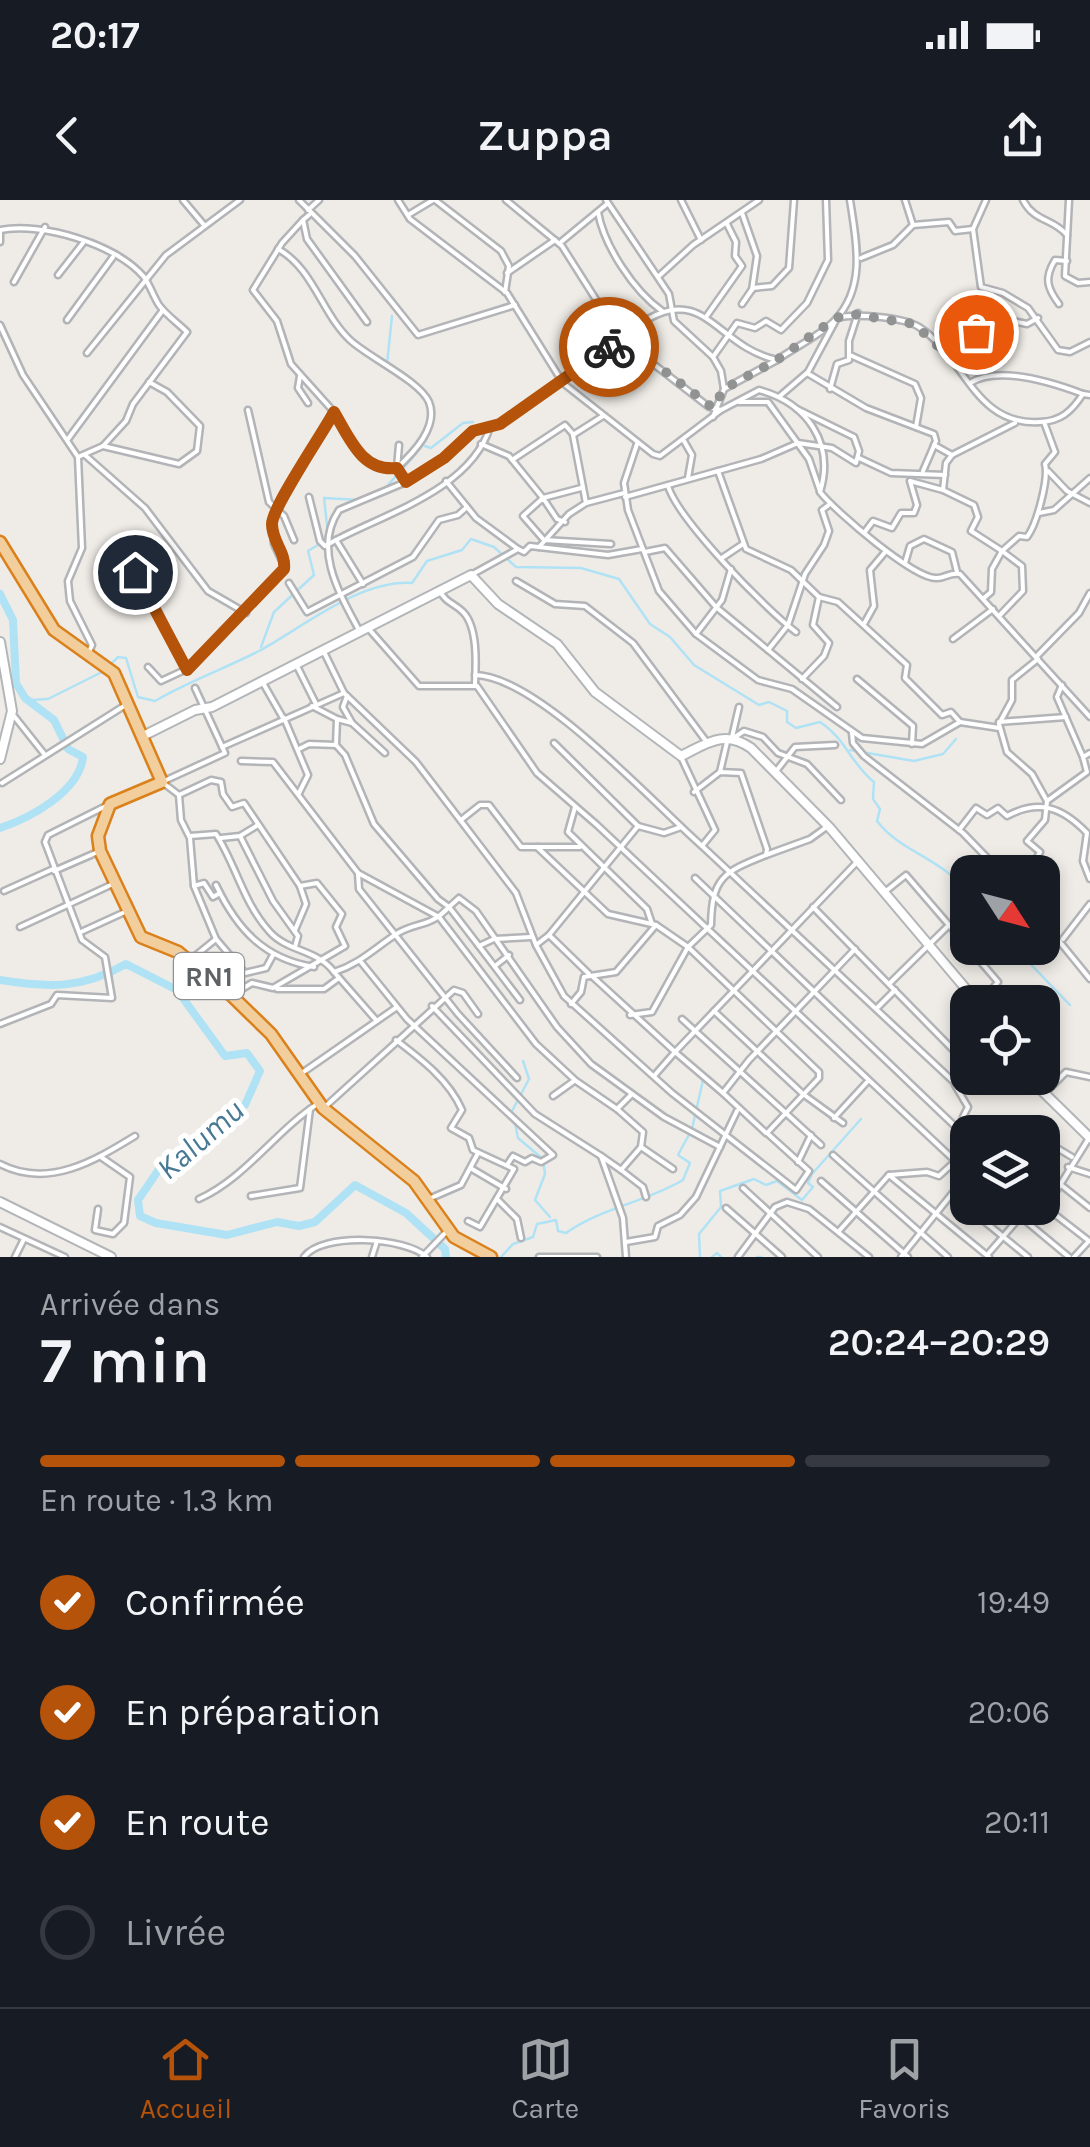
<!DOCTYPE html>
<html lang="fr">
<head>
<meta charset="utf-8">
<style>
  :root { --surface:#171b24; --page:#20242c; --text:#f1f3f6; --muted:#9ea1a6; --line:#363941; --accent:#b45309 }
  body { margin:0; font-family:Karla,sans-serif; background:var(--page); color:var(--text); height:100vh; display:flex; flex-direction:column; font-size:38px; white-space:nowrap }
  * { box-sizing:border-box; margin:0 }
  p { font-size:32px; color:var(--muted) }
  .icon { flex:none; width:55px; height:55px; fill:none; stroke:currentColor; stroke-width:2; stroke-linecap:round; stroke-linejoin:round }
  .map { position:relative; height:1057px; overflow:hidden }
  .panel { display:flex; flex-direction:column; background:var(--surface); flex:1 }
  .panel>* { flex:none }
  .needle { width:65px; rotate:126deg }
  .fabs { position:absolute; left:950px; top:655px; display:grid; gap:20px }
  .fabs a { display:grid; place-items:center; width:110px; height:110px; border-radius:20px; background:var(--surface); box-shadow:0 5px 15px #0003; font-size:50px }
  .pin { position:absolute; display:grid; place-items:center; width:85px; height:85px; color:#fff; margin:-42px; border:5px solid #fff; border-radius:50%; box-shadow:0 2px 10px #0007 }
  .courier { position:absolute; display:grid; place-items:center; width:100px; height:100px; margin:-50px; border:8px solid #b45309; border-radius:50%; background:#fff; color:#222; box-shadow:0 2px 12px #0007 }
  .summary em { font-style:normal; font-weight:600 }
  .summary div { display:flex; flex-direction:column-reverse }
  .summary { display:flex; align-items:center; justify-content:space-between; height:170px; padding:0 40px }
  h1 { font-size:65px; font-weight:600; line-height:75px }
  .bar { display:grid; grid-template-columns:repeat(4,1fr); gap:15px 10px; align-content:center; height:120px; padding:0 40px }
  .bar i { height:12px; border-radius:8px; background:var(--line) }
  .bar .selected { background:var(--accent) }
  .bar p { grid-column:span 4 }
  ol { padding:0 40px; list-style:none }
  li { display:flex; align-items:center; gap:30px; height:110px }
  li p { margin-inline-start:auto }
  li .icon { padding:10px; border-radius:50%; background:var(--accent); color:#fff; stroke-width:4 }
  li:last-child { color:var(--muted) }
  li i { width:55px; height:55px; border:5px solid var(--line); border-radius:50% }
  .status { display:flex; justify-content:space-between; align-items:center; height:70px; padding:0 50px; background:var(--surface); direction:ltr }
  .status svg { height:28px; fill:currentColor }
  header { display:flex; justify-content:space-between; align-items:center; height:130px; padding:0 40px; background:var(--surface); font-size:45px; font-weight:600 }
  .tab-bar { display:flex; justify-content:space-around; align-items:center; height:140px; border-top:2px solid var(--line); background:var(--surface); font-size:28px; color:var(--muted) }
  .tab-bar a { display:grid; justify-items:center; gap:5px }
  .tab-bar .selected { color:var(--accent) }
  .map>svg:first-child { display:block }
</style>
</head>
<body>
<div class="status"><b>20:17</b><svg viewBox="0 0 49 12"><path d="M0 12V9h3v3zM5 12V6h3v6zM10 12V3h3v9zM15 12V0h3v12zM26 1h20v11H26zM47 4h2v5h-2z"/></svg></div>
<header><svg class="icon" aria-label="back" viewBox="0 0 24 24"><path d="M15 5l-7 7 7 7"/></svg>Zuppa<svg class="icon" aria-label="share" viewBox="0 0 24 24"><path d="M12 15V3M7 8l5-5 5 5M5 13v7h14v-7"/></svg></header>
<div class="map">
<svg width="1090" height="1057" viewBox="0 0 1090 1057">
  <rect width="100%" height="100%" fill="#efece7"/>
  <g fill="none" stroke-linecap="round" stroke-linejoin="round">
    <g stroke="#b0e2f5" stroke-width="2.5">
      <polyline points="387,164 392,116"/>
      <polyline points="425,246 431,248 463,223 473,222"/>
      <path d="M385 289C406 261 443 238 430 200"/>
      <polyline points="328,334 324,298 360,300"/>
      <polyline points="261,447 274,412 314,375 308,351 321,343"/>
      <path d="M108 467 118 457 126 458 138 497 155 501C189 481 224 469 259 451 305 426 359 380 412 383L427 361 462 350 471 339 494 347 516 367 581 368 619 379 650 424 670 437 694 465 759 505 769 502 787 511V522L796 528 820 522C846 539 851 564 874 582L873 599 880 609 877 621C901 653 946 659 968 695"/>
      <polyline points="31,500 48,499 102,472"/>
      <polyline points="850,550 914,561 943,554 956,539"/>
      <polyline points="1015,748 1070,805"/>
      <polyline points="511,913 529,879 523,861"/>
      <polyline points="515,923 518,938 543,959 545,974 535,1000 550,1017"/>
      <path d="M501 1057 513 1044 533 1037 537 1024 556 1020 558 1031 566 1033C601 1008 646 1002 683 980L690 963 678 955 692 929 703 880"/>
      <polyline points="700,1057 699,1034 721,1007 720,991 754,979 766,985 777,981 802,1000 813,987 808,983 812,974 861,919"/>
      <polyline points="712,1057 717,1053 721,1057"/>
      <polyline points="757,1057 761,1057"/>
    </g>
    <g stroke="#b0e2f5" stroke-width="8">
      <path d="M0 394 13 420 16 483 25 498 54 520 68 549 83 557C79 592 30 618 0 628"/>
      <path d="M0 780C49 788 82 789 126 764L177 790 225 856 247 853 260 871 245 905 164 962 138 1000 140 1016 156 1023 227 1035 277 1022 299 1026 315 1022 355 985 406 1013 445 1049 446 1057"/>
    </g>
    <g stroke="#b2b4b7" stroke-width="9">
      <g id="street">
        <polyline points="183,0 204,25"/>
        <polyline points="299,0 355,56 418,135 515,105"/>
        <polyline points="398,0 410,19 507,93 563,183 653,254 660,256 721,210"/>
        <polyline points="435,0 501,51 509,66 505,92"/>
        <path d="M506 0 562 46 621 139 709 207 721 210 759 190C807 203 835 243 820 292 835 311 915 380 937 378 946 378 949 372 960 374L1090 517"/>
        <polyline points="606,0 669,94 674,121 713,157 721,171 724,189 713,217"/>
        <polyline points="681,0 701,40"/>
        <polyline points="905,0 913,25"/>
        <polyline points="986,0 973,29 981,87 1003,93 1028,108 1058,150 1070,152 1090,142"/>
        <path d="M1023 0C1034 22 1053 18 1067 35"/>
        <polyline points="1069,0 1065,76 1078,83 1090,82"/>
        <polyline points="308,10 319,0"/>
        <path d="M598 12C604 46 634 91 662 111"/>
        <polyline points="742,13 757,56 752,90"/>
        <polyline points="309,15 303,20 307,39 367,122"/>
        <polyline points="408,15 433,0"/>
        <path d="M0 30C42 22 116 44 144 77 150 85 153 96 159 105 166 115 178 123 187 132L133 204 126 221 103 246 78 257"/>
        <polyline points="0,31 0,42"/>
        <polyline points="561,42 607,4"/>
        <path d="M278 49C313 68 322 114 350 140 368 157 420 181 429 202 439 227 413 253 397 268"/>
        <polyline points="861,58 893,45 913,25 949,22 955,31 973,29"/>
        <polyline points="507,73 555,40"/>
        <polyline points="58,75 83,43"/>
        <polyline points="659,76 693,45 759,0"/>
        <polyline points="14,82 45,27"/>
        <polyline points="742,104 753,88 772,86 789,68 794,0"/>
        <path d="M1059 104C1047 88 1044 78 1055 60L1067 61"/>
        <polyline points="706,117 742,66 735,56 736,42 727,24"/>
        <polyline points="67,120 113,57"/>
        <polyline points="0,125 23,175 78,257 82,348 68,381 70,401 92,445 89,452"/>
        <polyline points="939,147 975,132 990,137 1003,119 1027,124 1038,118"/>
        <polyline points="87,153 166,55 240,0"/>
        <polyline points="850,155 915,184 921,198 916,227"/>
        <polyline points="713,157 737,123 755,128 766,121 781,130 807,103 828,60 826,0"/>
        <polyline points="807,173 866,208 934,234 936,241 923,271"/>
        <polyline points="300,176 298,188 308,203"/>
        <path d="M970 183C998 165 1051 182 1083 194"/>
        <polyline points="724,189 777,160"/>
        <polyline points="830,189 837,164 849,160 849,141 858,113"/>
        <path d="M780 196 808 172 837 118C854 113 903 117 919 127 966 158 974 226 1040 222 1061 221 1071 212 1083 194L1090 195"/>
        <polyline points="739,202 768,202 809,259 820,291"/>
        <polyline points="248,210 269,302 284,316 294,340"/>
        <path d="M334 212C349 239 362 272 397 268L406 282"/>
        <polyline points="603,216 573,235 586,303 624,293"/>
        <path d="M1015 223 952 255 946 263 943 290 974 305 978 317 971 331 1002 351 1019 336 1027 337C1037 324 1049 278 1045 264L1055 252 1044 222"/>
        <polyline points="68,239 163,110"/>
        <polyline points="684,241 692,255 688,278"/>
        <polyline points="481,244 509,256 543,298 581,288"/>
        <polyline points="637,244 624,283 628,310 659,391 696,434 758,480 792,489 862,538 922,544 960,522"/>
        <polyline points="934,245 952,255"/>
        <polyline points="103,246 179,264 197,251 200,226 167,192 149,182"/>
        <polyline points="85,255 145,308 208,391 246,413"/>
        <polyline points="859,258 891,273 945,275"/>
        <polyline points="512,260 565,225 573,234"/>
        <polyline points="397,268 399,245"/>
        <polyline points="718,271 746,349 791,370 819,397 813,425 829,443 824,456 802,479"/>
        <polyline points="1048,271 1067,291 1090,303"/>
        <polyline points="446,281 476,318 518,349 471,375"/>
        <path d="M668 286C678 319 765 409 796 432"/>
        <polyline points="309,297 320,341 325,346 336,340 363,384"/>
        <polyline points="625,297 761,259 798,243 832,248 856,263 859,251 854,237 797,209"/>
        <polyline points="1039,313 1054,310 1090,278"/>
        <polyline points="565,322 557,319 543,298 523,316 544,340 611,344"/>
        <polyline points="864,333 873,321 892,328 901,313 914,313 917,305 910,281 943,290"/>
        <path d="M336 340C387 313 471 289 490 227"/>
        <polyline points="125,345 187,470"/>
        <polyline points="539,347 569,314 586,303"/>
        <polyline points="518,349 524,352 530,346 608,355 642,349"/>
        <polyline points="645,352 665,348 716,407 837,507"/>
        <polyline points="722,358 743,344"/>
        <polyline points="905,363 910,346 924,339 952,352 957,372"/>
        <polyline points="516,381 555,404 585,406 633,443 706,541"/>
        <polyline points="289,383 307,412 413,357 439,320 458,315 467,307"/>
        <path d="M439 390C447 404 453 402 463 412 478 427 476 464 475 484"/>
        <polyline points="819,397 838,402 907,465 905,478 942,515 951,512 960,522 999,528"/>
        <polyline points="984,398 991,392 992,369 1002,351 1022,366 1023,391 1000,415"/>
        <polyline points="864,424 874,406 870,370 886,351"/>
        <polyline points="368,428 419,486 477,486 537,573 597,625 968,973"/>
        <path d="M360 432C341 396 312 350 339 310L406 282 444 258 473 231 500 224 648 119C705 86 718 147 777 160 795 147 820 136 835 120 867 86 856 40 850 0"/>
        <polyline points="696,434 722,400 731,369"/>
        <polyline points="953,439 993,409"/>
        <polyline points="323,450 344,493 416,562 516,693 536,745 564,796 672,893 796,990 809,971 767,933 819,878 819,872 688,747 652,812 630,815"/>
        <polyline points="768,450 788,425 805,374 824,345 829,331 822,310 830,304"/>
        <polyline points="1036,457 1079,413 1090,393"/>
        <polyline points="1038,459 1012,480 1012,500 999,524 1007,552 1032,574 1047,601"/>
        <polyline points="296,464 316,504"/>
        <polyline points="148,467 161,481 189,468 285,367 274,344 272,319 334,212 291,164 277,121 253,90 282,43 303,20"/>
        <path d="M475 475C538 476 653 603 702 646"/>
        <polyline points="857,479 913,526 912,544"/>
        <polyline points="263,483 283,518"/>
        <polyline points="1062,485 1057,497 1083,557"/>
        <polyline points="195,488 225,553 162,582 179,595 181,620 190,638 194,686 216,739 245,773 266,768 273,755"/>
        <polyline points="347,496 343,507 352,523"/>
        <polyline points="312,506 337,519 336,545 345,555 374,624 438,699 449,707 459,698 476,711 557,827 591,864 664,917 720,947"/>
        <polyline points="14,516 45,555"/>
        <polyline points="284,518 308,575 299,593"/>
        <polyline points="337,519 352,523 385,553"/>
        <polyline points="999,522 1066,517"/>
        <polyline points="852,533 853,543 864,556 963,633 1001,672"/>
        <polyline points="732,537 739,507"/>
        <polyline points="732,539 744,531 763,537 778,553 807,564 841,600"/>
        <polyline points="554,543 638,626"/>
        <polyline points="222,547 344,493"/>
        <polyline points="299,549 309,544 336,545"/>
        <polyline points="681,557 715,630 702,646 956,884"/>
        <polyline points="241,561 273,562 358,673 439,717 536,844 576,881 617,909 632,894"/>
        <polyline points="777,570 795,547 835,545"/>
        <polyline points="720,572 727,542"/>
        <polyline points="2,583 124,506"/>
        <polyline points="179,595 211,580 221,582 223,594 232,607 244,603 300,686 317,683 342,714 336,727 345,746 273,788 252,783 235,793"/>
        <polyline points="575,607 568,632 647,709 652,724"/>
        <polyline points="461,620 480,605 489,605 521,647 580,647"/>
        <path d="M959 630 976 608 987 615 998 608 1007 616C1039 599 1062 607 1087 633L1083 661 1090 679"/>
        <path d="M190 636 216 634C236 665 243 702 269 731 287 752 317 749 334 772 360 764 376 747 398 733 419 721 429 728 449 707L479 746 494 739 531 737"/>
        <polyline points="240,636 273,701 298,736 295,747"/>
        <polyline points="221,638 240,636 258,625"/>
        <path d="M537 647 608 714 656 725 688 747 711 725C712 678 723 672 766 655L767 649 741 573 720 572 694 592"/>
        <polyline points="766,655 810,639 828,626"/>
        <polyline points="54,671 100,651"/>
        <polyline points="1029,672 1040,652 1027,641 1045,620 1047,601 1087,572 1083,557 1090,553"/>
        <polyline points="358,673 359,689 458,814 517,878"/>
        <polyline points="695,678 961,932"/>
        <path d="M216 685C237 729 264 759 314 767"/>
        <polyline points="194,686 204,683 213,697 220,693"/>
        <polyline points="4,691 53,669"/>
        <polyline points="886,691 906,675 998,782 987,795 990,802"/>
        <polyline points="813,707 968,865"/>
        <polyline points="1042,720 1090,779"/>
        <polyline points="20,727 115,683"/>
        <polyline points="295,730 306,704 300,686"/>
        <polyline points="81,732 127,711"/>
        <polyline points="549,735 589,774"/>
        <polyline points="1063,739 1090,704"/>
        <polyline points="536,745 549,735 638,626 664,633 681,627"/>
        <polyline points="479,746 520,800"/>
        <polyline points="190,760 216,739"/>
        <polyline points="361,762 407,819 553,955 541,962 532,958 525,962 513,956 507,965"/>
        <polyline points="495,766 509,755"/>
        <polyline points="334,772 376,820"/>
        <polyline points="593,777 675,852 857,662"/>
        <polyline points="889,784 949,725"/>
        <polyline points="277,789 324,789 339,778"/>
        <polyline points="571,804 581,792 584,777 616,772 656,725"/>
        <polyline points="432,806 535,914 601,956 623,1018 626,1057"/>
        <polyline points="878,807 895,790"/>
        <polyline points="714,811 803,894 843,923"/>
        <polyline points="682,819 821,945"/>
        <polyline points="0,824 51,804 57,795 112,798 105,757 82,740 45,642 48,635 106,606"/>
        <path d="M396 840C421 859 449 880 462 910L451 928 469 938 473 950 514 969 480 1027 468 1021"/>
        <polyline points="302,873 397,807"/>
        <polyline points="654,876 675,852 723,893"/>
        <polyline points="1046,892 1066,872 1090,877"/>
        <polyline points="553,896 574,881"/>
        <polyline points="327,905 454,790 463,793 478,814"/>
        <polyline points="617,909 643,932 641,947 673,969"/>
        <polyline points="834,918 868,881"/>
        <polyline points="1011,932 1032,932"/>
        <polyline points="766,933 723,893 749,860 855,749"/>
        <polyline points="1042,939 1072,957"/>
        <polyline points="833,955 948,1057"/>
        <polyline points="601,956 621,970 641,947"/>
        <polyline points="798,962 811,935"/>
        <path d="M0 964C48 989 94 961 135 936"/>
        <polyline points="1068,967 1090,974"/>
        <polyline points="472,969 506,989"/>
        <polyline points="621,970 643,987 646,997"/>
        <polyline points="889,975 927,972 939,976 962,955 963,917 968,907 955,885 968,873"/>
        <polyline points="889,975 989,1057"/>
        <polyline points="821,981 908,1057"/>
        <polyline points="1060,984 1090,1008"/>
        <polyline points="743,988 818,1057"/>
        <polyline points="953,995 968,1007"/>
        <polyline points="251,996 300,988 310,909"/>
        <polyline points="431,998 461,985 478,953"/>
        <path d="M199 999C247 977 276 930 319 903"/>
        <polyline points="498,1000 517,1019 521,1038"/>
        <polyline points="1044,1006 1089,1041 1074,1057"/>
        <polyline points="726,1008 782,1057"/>
        <polyline points="968,1008 1028,1057"/>
        <polyline points="1010,1008 1069,1057"/>
        <polyline points="98,1009 95,1030 113,1034 124,1023 130,977 101,957"/>
        <polyline points="1030,1024 1057,990 1089,938"/>
        <polyline points="0,1027 65,1057"/>
        <polyline points="839,1031 889,975"/>
        <polyline points="626,1042 655,1037 658,1026 680,1015 696,997 737,911"/>
        <polyline points="988,1054 1021,1016"/>
        <polyline points="15,1057 24,1039"/>
        <path d="M304 1057C322 1032 405 1037 427 1057"/>
        <polyline points="372,1057 377,1041"/>
        <polyline points="422,1057 448,1030"/>
        <polyline points="539,1057 597,1057"/>
        <polyline points="738,1057 775,1007 787,1002 809,1009 869,1057"/>
        <polyline points="901,1057 967,975"/>
      </g>
    </g>
    <g stroke="#b3b6b9" stroke-width="12">
      <g id="secondary">
        <polyline points="0,442 12,511 0,559"/>
        <path d="M143 536 195 510 212 507 471 375 498 404 557 444 595 492 681 556C706 544 724 529 751 548L830 628 977 802"/>
        <polyline points="1029,878 1090,938"/>
        <polyline points="0,1002 111,1057"/>
      </g>
    </g>
    <g stroke="#da811c" stroke-width="15">
      <polyline id="highway" points="0,342 54,430 114,473 162,582 110,604 98,636 100,651 141,737 178,752 232,796 271,834 323,908 414,981 454,1037 491,1057"/>
    </g>
    <use href="#street" stroke="#fff" stroke-width="4"/>
    <use href="#secondary" stroke="#fff" stroke-width="8"/>
    <use href="#highway" stroke="#f1ce9c" stroke-width="10"/>
  </g>
  <g fill="none" stroke-linecap="round" stroke-linejoin="round">
    <polyline stroke="#919292" stroke-width="10" stroke-dasharray="0 18" points="609,147 621,138 713,208 724,189 777,160 836,118 852,114 914,124 939,147 976,132"/>
    <path stroke="#b45309" stroke-width="12" d="M135 372 187 470 284 369C286 352 272 342 272 324 272 307 323 233 334 212 350 239 362 272 397 268L406 282 444 258 473 231 500 224 609 147"/>
  </g>
  <g text-anchor="middle" stroke-width="10" stroke-linejoin="round" paint-order="stroke">
    <rect fill="#fff" stroke="#8e9193" stroke-width="2.5" x="174" y="753" width="70" height="46" rx="8"/>
    <g font-size="28" font-weight="bold" fill="#5e6265">
      <text x="209" y="786">RN1</text>
    </g>
    <g font-size="32" font-style="italic" fill="#477995" stroke="#fff">
      <text transform="translate(200 939) rotate(-41)" y="11">Kalumu</text>
    </g>
  </g>
</svg>
<div class="fabs">
<a><svg class="needle" viewBox="-14 -14 28 28"><path d="M0-13l5 13h-10z" fill="#e53935"/><path d="M0 13l5-13h-10z" fill="#9ea1a6"/></svg></a>
<a><svg class="icon" aria-label="locate" viewBox="0 0 24 24"><circle cx="12" cy="12" r="6"/><path d="M12 2v4M12 18v4M2 12h4M18 12h4"/></svg></a>
<a><svg class="icon" aria-label="layers" viewBox="0 0 24 24"><path d="M12 4l9 5-9 5-9-5zM3 14l9 5 9-5"/></svg></a>
</div>
<div class="pin" style="left:976px;top:132px;background:#ea580c"><svg class="icon" aria-label="bag" viewBox="0 0 24 24"><path d="M5 8h14l-1 12H6zM9 8a3 3 0 0 1 6 0"/></svg></div>
<div class="pin" style="left:135px;top:372px;background:#1f2937"><svg class="icon" aria-label="home" viewBox="0 0 24 24"><path d="M3 11l9-7 9 7M6 9v11h12V9"/></svg></div>
<div class="courier" style="left:609px;top:147px"><svg class="icon" aria-label="bike" viewBox="0 0 24 24"><circle cx="6" cy="16" r="4"/><circle cx="18" cy="16" r="4"/><path d="M6 16l4-8h5l3 8M10 8l3 8H6M13 5h3"/></svg></div>
</div>
<section class="panel">
<div class="summary"><div><h1>7 min</h1><p>Arrivée dans</p></div><em>20:24–20:29</em></div>
<div class="bar"><i class="selected"></i><i class="selected"></i><i class="selected"></i><i></i><p>En route · 1.3 km</p></div>
<ol>
<li><svg class="icon" aria-label="check" viewBox="0 0 24 24"><path d="M5 12l5 5 9-10"/></svg>Confirmée<p>19:49</p></li>
<li><svg class="icon" aria-label="check" viewBox="0 0 24 24"><path d="M5 12l5 5 9-10"/></svg>En préparation<p>20:06</p></li>
<li><svg class="icon" aria-label="check" viewBox="0 0 24 24"><path d="M5 12l5 5 9-10"/></svg>En route<p>20:11</p></li>
<li><i></i>Livrée</li>
</ol>
</section>
<nav class="tab-bar">
<a class="selected"><svg class="icon" aria-label="home" viewBox="0 0 24 24"><path d="M3 11l9-7 9 7M6 9v11h12V9"/></svg>Accueil</a>
<a><svg class="icon" aria-label="map" viewBox="0 0 24 24"><path d="M3 6l6-2 6 2 6-2v14l-6 2-6-2-6 2zM9 4v14M15 6v14"/></svg>Carte</a>
<a><svg class="icon" aria-label="saved" viewBox="0 0 24 24"><path d="M7 4h10v16l-5-4-5 4z"/></svg>Favoris</a>
</nav>
</body>
</html>
